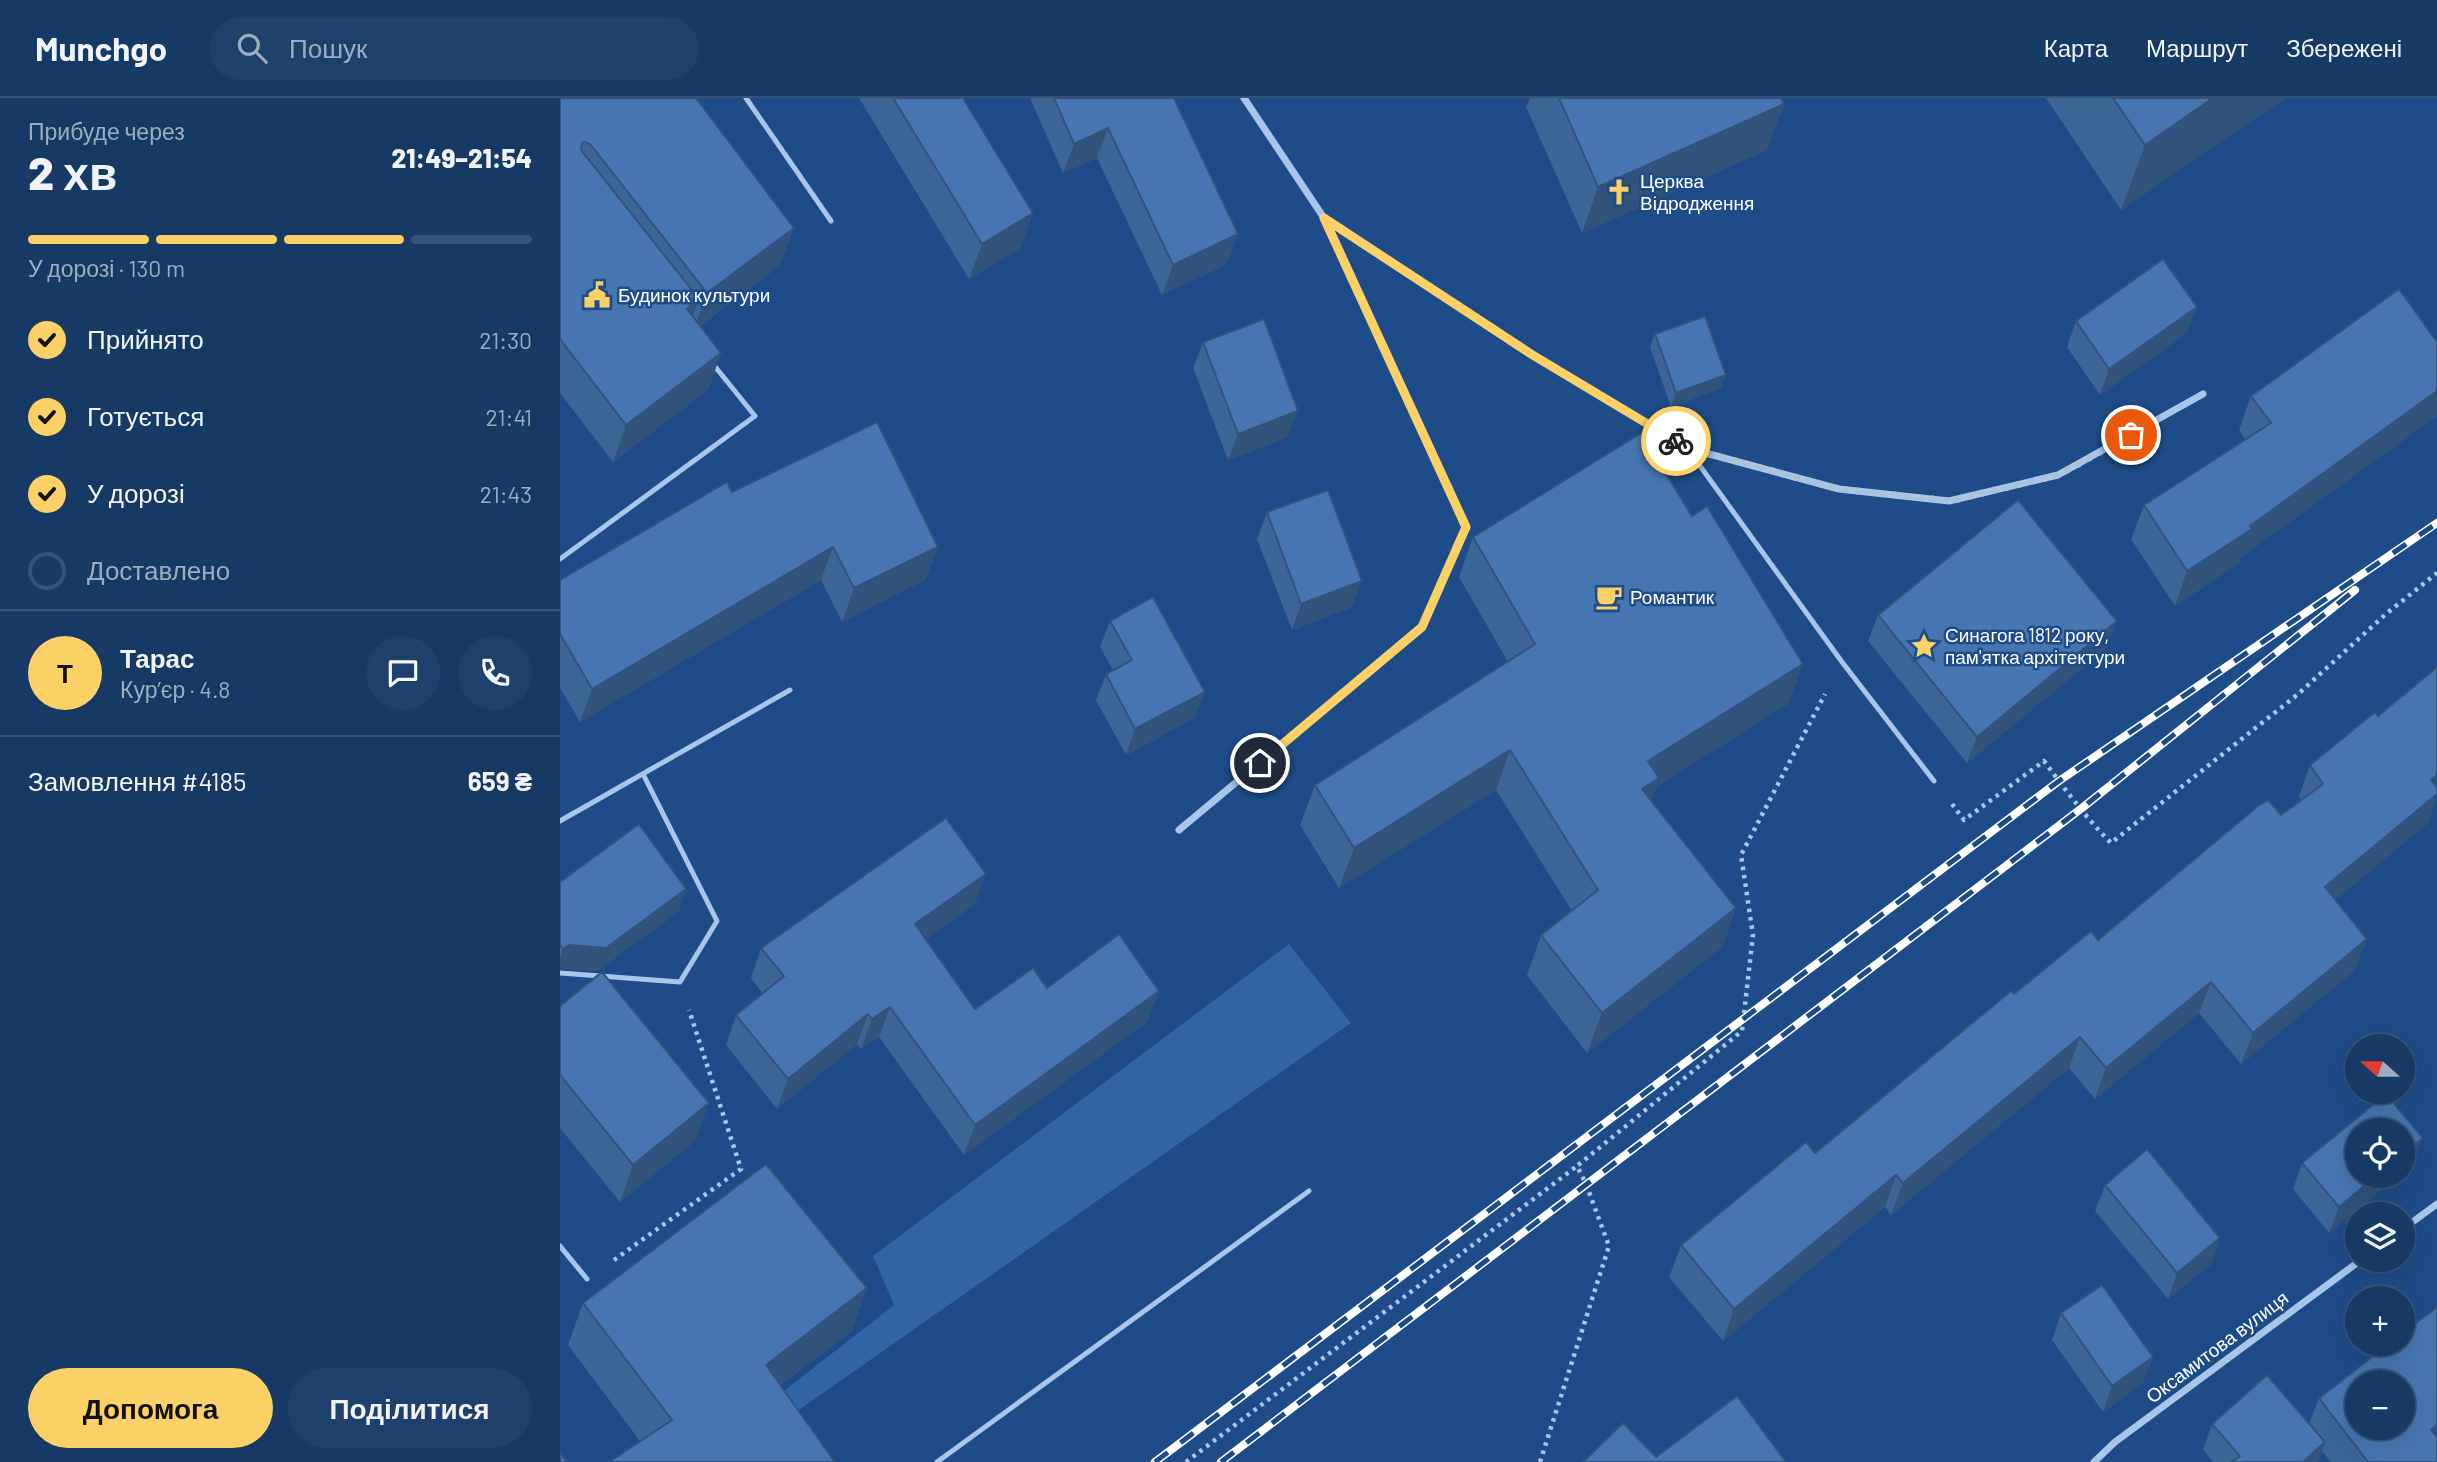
<!DOCTYPE html>
<html lang="uk">
<head>
<meta charset="utf-8">
<style>
  :root { --surface:#163966; --page:#1f406c; --text:#f1f3f6; --muted:#9eacbf; --line:#35537a; --accent:#fbd066 }
  body { margin:0; font-family:Barlow,sans-serif; background:var(--page); color:var(--text); height:100vh; display:flex; flex-direction:column; font-size:26px; white-space:nowrap }
  * { box-sizing:border-box; margin:0 }
  p { font-size:23px; color:var(--muted) }
  .icon { flex:none; width:38px; height:38px; fill:none; stroke:currentColor; stroke-width:2; stroke-linecap:round; stroke-linejoin:round }
  .map { position:relative; flex:1; overflow:hidden }
  .sheet { display:flex; flex-direction:column; background:var(--surface); width:560px }
  .sheet>* { flex:none }
  .needle { width:46px; rotate:291deg }
  .tools { position:absolute; left:1785px; top:936px; display:grid; gap:14px }
  .tools a { display:grid; place-items:center; width:70px; height:70px; border-radius:50%; background:var(--surface); box-shadow:0 7px 28px #0002,0 0 0 2px var(--line); font-size:35px }
  .pin { position:absolute; display:grid; place-items:center; width:60px; height:60px; color:#fff; margin:-30px; border:4px solid #fff; border-radius:50%; box-shadow:0 2px 7px #0007 }
  .courier { position:absolute; display:grid; place-items:center; width:70px; height:70px; margin:-35px; border:5px solid #fbd066; border-radius:50%; background:#fff; color:#222; box-shadow:0 2px 9px #0007 }
  .summary em { font-style:normal; font-weight:800 }
  .summary div { display:flex; flex-direction:column-reverse }
  .summary { display:flex; align-items:center; justify-content:space-between; height:119px; padding:0 28px }
  h1 { font-size:46px; font-weight:800; line-height:52px }
  .bar { display:grid; grid-template-columns:repeat(4,1fr); gap:10px 7px; align-content:center; height:84px; padding:0 28px }
  .bar i { height:9px; border-radius:5px; background:var(--line) }
  .bar .active { background:var(--accent) }
  .bar p { grid-column:span 4 }
  .line { display:flex; align-items:center; gap:18px; padding:0 28px; border-top:2px solid var(--line) }
  .line div { flex:1 }
  .round { display:grid; place-items:center; flex:none; width:74px; height:74px; border-radius:37px; background:var(--page) }
  ol { padding:0 28px; list-style:none }
  li { display:flex; align-items:center; gap:21px; height:77px }
  li p { margin-inline-start:auto }
  li .icon { padding:7px; border-radius:50%; background:var(--accent); color:#111; stroke-width:4 }
  li:last-child { color:var(--muted) }
  li i { width:38px; height:38px; border:4px solid var(--line); border-radius:50% }
  .action { display:flex; gap:14px; margin-top:auto; padding:14px 28px }
  .action a { flex:1; height:80px; border-radius:42px; background:var(--accent); color:#111; font-size:28px; font-weight:800; line-height:80px; text-align:center }
  .action a+a { background:var(--page); color:var(--text) }
  header { display:flex; align-items:center; gap:42px; box-sizing:border-box; height:98px; padding:0 35px; background:var(--surface); border-bottom:2px solid var(--line) }
  header strong { font-size:33px }
  nav { display:flex; gap:38px; margin-inline-start:auto; font-size:24px }
  .search { width:490px; height:63px; background:var(--page); display:flex; align-items:center; gap:18px; box-sizing:border-box; padding:0 24px; border-radius:38px; color:var(--muted); font-size:26px }
  main { display:flex; flex:1; min-height:0 }
  .map>svg:first-child { display:block }
</style>
</head>
<body>
<header>
<strong>Munchgo</strong>
<div class="search"><svg class="icon" aria-label="search" viewBox="0 0 24 24"><circle cx="10" cy="10" r="6"/><path d="M15 15l6 6"/></svg>Пошук</div>
<nav><a>Карта</a><a>Маршрут</a><a>Збережені</a></nav>
</header>
<main>
<section class="sheet">
<div class="summary"><div><h1>2 хв</h1><p>Прибуде через</p></div><em>21:49–21:54</em></div>
<div class="bar"><i class="active"></i><i class="active"></i><i class="active"></i><i></i><p>У дорозі · 130 m</p></div>
<ol>
<li><svg class="icon" aria-label="check" viewBox="0 0 24 24"><path d="M5 12l5 5 9-10"/></svg>Прийнято<p>21:30</p></li>
<li><svg class="icon" aria-label="check" viewBox="0 0 24 24"><path d="M5 12l5 5 9-10"/></svg>Готується<p>21:41</p></li>
<li><svg class="icon" aria-label="check" viewBox="0 0 24 24"><path d="M5 12l5 5 9-10"/></svg>У дорозі<p>21:43</p></li>
<li><i></i>Доставлено</li>
</ol>
<div class="line" style="height:126px"><b class="round" style="background:var(--accent);color:#111">Т</b><div><b>Тарас</b><p>Кур’єр · 4.8</p></div><a class="round"><svg class="icon" aria-label="chat" viewBox="0 0 24 24"><path d="M4 5h16v11H9l-5 4z"/></svg></a><a class="round"><svg class="icon" aria-label="phone" viewBox="0 0 24 24"><path d="M5 4h4l2 5-3 2q2 4 5 5l2-3 5 2v4C11 20 4 13 5 4z"/></svg></a></div>
<div class="line" style="height:91px"><div>Замовлення #4185</div><b>659 ₴</b></div>
<div class="action"><a>Допомога</a><a>Поділитися</a></div>
</section>
<div class="map">
<svg width="1877" height="1364" viewBox="0 0 1877 1364">
  <rect width="100%" height="100%" fill="#1d4c88"/>
  <polygon fill="#3166a6" points="729,846 791,925 186,1349 174,1332 334,1207 313,1158"/>
  <g fill="none" stroke-linecap="round" stroke-linejoin="round">
    <g stroke="#a7c6eb" stroke-width="4.5" stroke-dasharray="3.5 5" stroke-linecap="butt">
      <path d="M1392 706 1404 722 1484 663C1505 691 1526 720 1551 745L1737 597 1826 516 1877 475"/>
      <polyline points="54,1162 181,1071 129,912"/>
      <polyline points="626,1364 1017,1068"/>
      <polyline points="980,1364 1049,1148 1026,1086 1017,1068 1182,933 1193,837 1181,757 1265,596"/>
    </g>
    <g stroke="#a7c6eb" stroke-width="5">
      <polyline points="186,0 271,123"/>
      <polyline points="1127,350 1282,564 1374,683"/>
      <polyline points="0,461 195,318 153,266"/>
      <polyline points="0,723 230,592"/>
      <polyline points="0,875 120,884 157,823 83,676"/>
      <polyline points="0,1148 27,1181"/>
      <polyline points="377,1364 749,1093"/>
    </g>
    <g stroke="#a7c6eb" stroke-width="7">
      <polyline points="684,0 764,120 971,256 1127,350 1279,391 1389,403 1498,377 1643,296"/>
      <polyline points="619,732 862,529 906,429 764,120"/>
      <polyline points="1843,1131 1877,1106"/>
      <polyline points="1534,1364 1555,1344 1801,1162"/>
    </g>
    <g stroke="#fff" stroke-width="8">
      <g id="rail">
        <polyline points="595,1364 1499,683 1877,425"/>
        <polyline points="661,1364 1522,710 1795,492"/>
      </g>
    </g>
    <use href="#rail" stroke="#1d4c88" stroke-width="5" stroke-dasharray="16" stroke-linecap="butt"/>
  </g>
  <g fill="#3c6598">
    <polygon points="0,0 234,130 220,167 140,228 161,255 148,292 53,364 0,295"/>
    <polygon points="299,0 403,0 461,150 409,181"/>
    <polygon points="470,0 614,0 667,166 602,197 537,60 503,75"/>
    <polygon points="970,0 1221,0 1224,6 1207,52 1022,135 966,9"/>
    <polygon points="1486,0 1725,0 1561,112"/>
    <polygon points="1516,223 1627,235 1540,297 1507,249"/>
    <polygon points="1095,236 1166,277 1161,290 1111,309 1090,249"/>
    <polygon points="643,244 728,339 668,362 633,270"/>
    <polygon points="1877,244 1877,318 1681,459 1679,465 1615,508 1571,441 1584,407 1685,341 1679,332 1691,298"/>
    <polygon points="172,394 378,449 365,482 282,524 261,482 20,624 0,590 0,482"/>
    <polygon points="707,414 792,509 732,532 697,441"/>
    <polygon points="913,439 1229,605 1096,689 1091,702 1176,810 1162,849 1027,955 967,877 981,837 1012,813 936,692 779,790 740,727 755,687 948,564 899,479"/>
    <polygon points="1318,517 1547,550 1407,665 1308,543"/>
    <polygon points="550,523 635,620 566,657 536,602 546,576 553,572 540,549"/>
    <polygon points="1750,667 1868,725 1775,802 1795,872 1681,966 1639,915 1535,1001 1509,970 1331,1117 1325,1109 1163,1243 1109,1179 1121,1147 1255,1055 1454,896 1538,842 1741,702 1739,698"/>
    <polygon points="0,784 126,791 118,814 37,873 0,870"/>
    <polygon points="415,806 366,841 415,911 487,890 588,923 404,1057 319,939 301,951 297,946 217,1011 166,947 176,917 203,896 191,880 201,850"/>
    <polygon points="0,908 136,1042 60,1104 0,1030"/>
    <polygon points="1742,1065 1853,1066 1797,1078 1769,1135 1733,1091"/>
    <polygon points="1545,1087 1660,1140 1651,1166 1608,1201 1535,1113"/>
    <polygon points="23,1205 292,1233 220,1287 80,1343 8,1247"/>
    <polygon points="1501,1215 1583,1285 1543,1314 1492,1242"/>
    <polygon points="1759,1300 1877,1364 1771,1364 1762,1353 1758,1364 1653,1364 1643,1352 1652,1326 1749,1326"/>
  </g>
  <g fill="#31537c">
    <polygon points="1653,0 1725,0 1561,112 1585,47"/>
    <polygon points="1224,6 1207,52 1022,135 1038,89"/>
    <polygon points="548,30 537,60 503,75 514,46"/>
    <polygon points="473,115 461,150 409,181 422,146"/>
    <polygon points="234,130 220,167 134,232 147,195"/>
    <polygon points="678,136 667,166 602,197 613,167"/>
    <polygon points="139,201 126,238 127,211"/>
    <polygon points="1637,209 1627,235 1540,297 1549,271"/>
    <polygon points="161,255 148,292 53,364 66,327"/>
    <polygon points="1166,277 1161,290 1111,309 1116,295"/>
    <polygon points="1877,293 1877,318 1681,459 1679,465 1615,508 1627,473"/>
    <polygon points="738,313 728,339 668,362 678,336"/>
    <polygon points="273,449 261,482 20,624 32,591"/>
    <polygon points="378,449 365,482 282,524 294,490"/>
    <polygon points="802,483 792,509 732,532 741,506"/>
    <polygon points="1557,523 1547,550 1407,665 1417,639"/>
    <polygon points="1243,566 1229,605 1096,689 1084,720 1079,699 1088,663"/>
    <polygon points="645,594 635,620 566,657 575,631"/>
    <polygon points="950,652 936,692 779,790 794,750"/>
    <polygon points="1877,677 1877,702 1868,725 1753,821 1765,789"/>
    <polygon points="426,776 415,806 344,856 355,826"/>
    <polygon points="126,791 118,814 37,873 0,870 0,860 3,851 9,847"/>
    <polygon points="1176,810 1162,849 1027,955 1042,915"/>
    <polygon points="1807,841 1795,872 1681,966 1693,935"/>
    <polygon points="1651,884 1639,915 1535,1001 1546,970"/>
    <polygon points="599,893 588,923 404,1057 415,1027"/>
    <polygon points="330,909 319,939 301,951 312,921"/>
    <polygon points="308,916 297,946 217,1011 228,981"/>
    <polygon points="1520,939 1509,970 1331,1117 1343,1085"/>
    <polygon points="149,1005 136,1042 60,1104 73,1067"/>
    <polygon points="1863,1040 1853,1066 1843,1075 1843,1056"/>
    <polygon points="1336,1077 1325,1109 1163,1243 1174,1211"/>
    <polygon points="1816,1078 1839,1078 1769,1135 1779,1109"/>
    <polygon points="1660,1140 1651,1166 1608,1201 1617,1175"/>
    <polygon points="307,1190 292,1233 190,1309 206,1267"/>
    <polygon points="1593,1259 1583,1285 1543,1314 1552,1288"/>
    <polygon points="1877,1327 1877,1351 1871,1332"/>
    <polygon points="1765,1344 1758,1364 1743,1364"/>
  </g>
  <g fill="#4676b1" stroke="#31537c" stroke-width="2" fill-rule="evenodd">
    <polygon points="0,0 136,0 234,130 147,195 30,46 25,44 22,45 21,52 139,201 127,211 161,255 66,327 0,241"/>
    <polygon points="333,0 403,0 473,115 422,146"/>
    <polygon points="494,0 614,0 678,136 613,167 548,30 514,46"/>
    <polygon points="999,0 1221,0 1224,6 1038,89"/>
    <polygon points="1553,0 1653,0 1585,47"/>
    <polygon points="1603,161 1637,209 1549,271 1516,223"/>
    <polygon points="1839,191 1877,244 1877,293 1690,428 1692,431 1627,473 1584,407 1711,325 1691,298"/>
    <polygon points="1145,218 1166,277 1116,295 1095,236"/>
    <polygon points="704,221 738,313 678,336 643,244"/>
    <polygon points="317,324 378,449 294,490 273,449 32,591 0,536 0,482 167,384 172,394"/>
    <polygon points="1081,335 1132,418 1147,408 1243,566 1088,663 1099,680 1082,691 1176,810 1042,915 981,837 1038,792 950,652 794,750 755,687 975,546 913,439"/>
    <polygon points="768,392 802,483 741,506 707,414"/>
    <polygon points="1458,402 1557,523 1417,639 1318,517"/>
    <polygon points="593,499 645,594 575,631 546,576 572,562 550,523"/>
    <polygon points="1877,569 1877,677 1871,682 1877,690 1877,696 1765,789 1807,841 1693,935 1651,884 1546,970 1520,939 1343,1085 1336,1077 1174,1211 1121,1147 1246,1044 1255,1055 1451,893 1454,896 1531,833 1538,842 1698,708 1708,702 1721,717 1763,686 1750,667 1815,614 1818,618"/>
    <polygon points="386,720 426,776 355,826 415,911 473,870 487,890 559,836 599,893 415,1027 330,909 312,921 308,916 228,981 176,917 224,878 201,850"/>
    <polygon points="79,726 126,791 46,850 9,847 3,851 0,847 0,784"/>
    <polygon points="42,874 149,1005 73,1067 0,977 0,908"/>
    <polygon points="1826,996 1863,1040 1843,1056 1843,1032 1797,1032 1797,1078 1816,1078 1779,1109 1742,1065"/>
    <polygon points="1587,1051 1660,1140 1617,1175 1545,1087"/>
    <polygon points="206,1066 307,1190 206,1267 275,1364 49,1364 112,1322 23,1205"/>
    <polygon points="1542,1187 1593,1259 1552,1288 1501,1215"/>
    <path d="M1877 1209V1327L1871 1332 1877 1339V1364H1808L1759 1300 1829 1246H1843V1235ZM1797 1284H1843V1330H1797Z"/>
    <polygon points="1707,1277 1765,1344 1743,1364 1672,1364 1680,1358 1652,1326"/>
    <polygon points="1177,1298 1226,1364 1023,1364 1063,1325 1096,1359"/>
    <polygon points="0,1354 7,1364 0,1364"/>
  </g>
  <g fill="none" stroke-linecap="round" stroke-linejoin="round">
    <polyline stroke="#b0c0d5" stroke-width="7" stroke-dasharray="0 12.6" points="1116,343 1127,350 1279,391 1390,403 1498,377 1571,337"/>
    <polyline stroke="#fbd066" stroke-width="9" points="700,665 862,529 906,429 764,120 971,256 1116,343"/>
  </g>
  <defs>
    <g id="church-bare" transform="scale(2.1)"><path d="M-1.2-6h2.4v3.5h3.3v2.4h-3.3V6h-2.4V-.1h-3.3v-2.4h3.3Z" fill="#fbd066" stroke="#1d4c88" stroke-width="2.5" paint-order="stroke"/></g>
    <g id="civic-bare" transform="scale(2.1)"><path d="M-.6-6.5H3V-4.5H.6V-3L4-1V1h2V6H-6V1h2V-1L-.6-3ZM-1.2 2.5V6h2.4V2.5Z" fill="#fbd066" stroke="#1d4c88" stroke-width="2.5" paint-order="stroke"/></g>
    <g id="cafe-bare" transform="scale(2.1)"><path d="M-5.5-4.5H6V0H3Q3 3.5 0 3.5H-2.5Q-5.5 3.5-5.5 0ZM3-3.2v2h1.7v-2ZM-6 4.5H4V6H-6Z" fill="#fbd066" stroke="#1d4c88" stroke-width="2.5" paint-order="stroke"/></g>
    <g id="sight-bare" transform="scale(2.1)"><path d="M0-6L1.8-2.2L6-1.7L2.9 1.2L3.7 5.4L0 3.3L-3.7 5.4L-2.9 1.2L-6-1.7L-1.8-2.2Z" fill="#fbd066" stroke="#1d4c88" stroke-width="2.5" paint-order="stroke"/></g>
  </defs>
  <g fill-rule="evenodd">
    <use href="#church-bare" x="1059" y="94"/>
    <use href="#civic-bare" x="37" y="197"/>
    <use href="#cafe-bare" x="1049" y="499"/>
    <use href="#sight-bare" x="1364" y="548"/>
  </g>
  <g text-anchor="middle" stroke-width="5" stroke-linejoin="round" paint-order="stroke">
    <g font-size="19" fill="#fff" stroke="#1d4c88" text-anchor="start">
      <text x="1080" y="90">Церква<tspan x="1080" dy="22">Відродження</tspan></text>
      <text x="58" y="204">Будинок культури</text>
      <text x="1070" y="506">Романтик</text>
      <text x="1385" y="544">Синагога 1812 року,<tspan x="1385" dy="22">пам'ятка архітектури</tspan></text>
    </g>
    <g font-size="19" fill="#fff" stroke="#1d4c88">
      <text transform="translate(1657 1249) rotate(-37)" y="7">Оксамитова вулиця</text>
    </g>
  </g>
</svg>
<div class="tools">
<a><svg class="needle" viewBox="-14 -14 28 28"><path d="M0-13l5 13h-10z" fill="#e53935"/><path d="M0 13l5-13h-10z" fill="#9eacbf"/></svg></a>
<a><svg class="icon" aria-label="locate" viewBox="0 0 24 24"><circle cx="12" cy="12" r="6"/><path d="M12 2v4M12 18v4M2 12h4M18 12h4"/></svg></a>
<a><svg class="icon" aria-label="layers" viewBox="0 0 24 24"><path d="M12 4l9 5-9 5-9-5zM3 14l9 5 9-5"/></svg></a>
<a>+</a>
<a>−</a>
</div>
<div class="pin" style="left:1571px;top:337px;background:#ea580c"><svg class="icon" aria-label="bag" viewBox="0 0 24 24"><path d="M5 8h14l-1 12H6zM9 8a3 3 0 0 1 6 0"/></svg></div>
<div class="pin" style="left:700px;top:665px;background:#1f2937"><svg class="icon" aria-label="home" viewBox="0 0 24 24"><path d="M3 11l9-7 9 7M6 9v11h12V9"/></svg></div>
<div class="courier" style="left:1116px;top:343px"><svg class="icon" aria-label="bike" viewBox="0 0 24 24"><circle cx="6" cy="16" r="4"/><circle cx="18" cy="16" r="4"/><path d="M6 16l4-8h5l3 8M10 8l3 8H6M13 5h3"/></svg></div>
</div>
</main>
</body>
</html>
